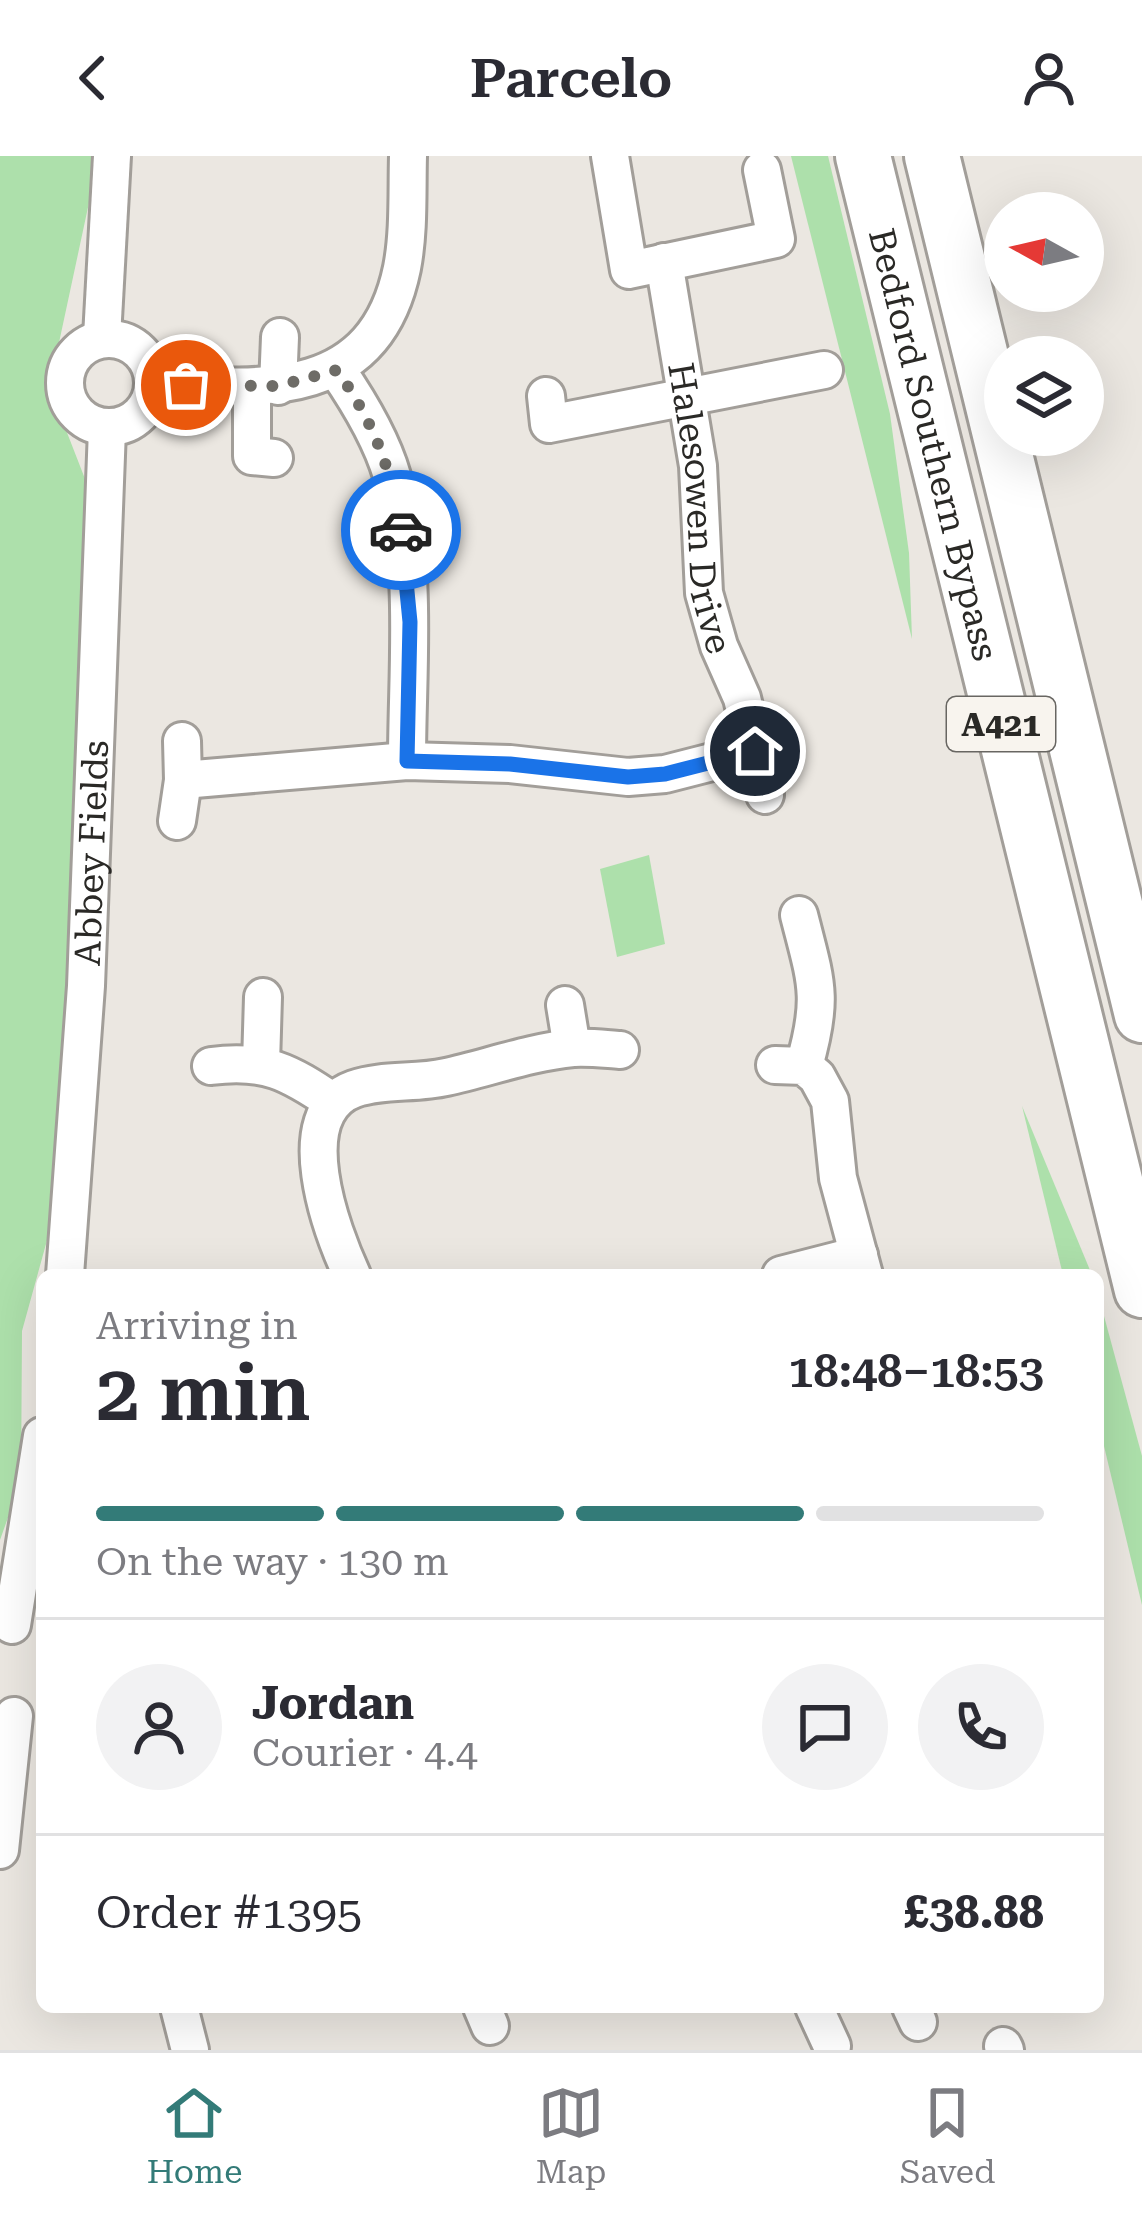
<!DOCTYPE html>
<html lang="en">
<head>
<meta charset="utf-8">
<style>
  :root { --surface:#fff; --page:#f2f2f3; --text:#2b2b33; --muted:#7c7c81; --line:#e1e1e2; --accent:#337b78 }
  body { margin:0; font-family:"Roboto Serif",serif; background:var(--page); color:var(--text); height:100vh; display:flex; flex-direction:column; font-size:45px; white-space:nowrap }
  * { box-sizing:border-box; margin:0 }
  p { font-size:39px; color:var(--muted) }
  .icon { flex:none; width:66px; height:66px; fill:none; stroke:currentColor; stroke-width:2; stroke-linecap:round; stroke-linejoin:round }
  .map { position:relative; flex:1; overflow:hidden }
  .panel { position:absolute; left:36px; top:1113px; width:1068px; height:744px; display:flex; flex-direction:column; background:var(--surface); border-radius:18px; box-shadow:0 12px 48px #0002 }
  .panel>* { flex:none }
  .needle { width:78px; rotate:278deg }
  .controls { position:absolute; left:984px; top:36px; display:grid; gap:24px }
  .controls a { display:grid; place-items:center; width:120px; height:120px; border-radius:50%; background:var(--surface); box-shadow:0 12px 48px #0002; font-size:60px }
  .pin { position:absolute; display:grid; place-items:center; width:102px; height:102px; color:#fff; margin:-51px; border:6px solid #fff; border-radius:50%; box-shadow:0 3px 12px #0007 }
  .courier { position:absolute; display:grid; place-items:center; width:120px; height:120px; margin:-60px; border:9px solid #1a73e8; border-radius:50%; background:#fff; color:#222; box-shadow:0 3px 15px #0007 }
  .head em { font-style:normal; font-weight:600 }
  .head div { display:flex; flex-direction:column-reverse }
  .head { display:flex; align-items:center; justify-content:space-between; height:204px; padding:0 60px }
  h1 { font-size:78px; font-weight:600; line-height:90px }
  .bar { display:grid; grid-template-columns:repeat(4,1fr); gap:18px 12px; align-content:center; height:144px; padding:0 60px }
  .bar i { height:15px; border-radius:9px; background:var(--line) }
  .bar .current { background:var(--accent) }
  .bar p { grid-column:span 4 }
  .line { display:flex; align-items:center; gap:30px; padding:0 60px; border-top:3px solid var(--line) }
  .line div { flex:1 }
  .round { display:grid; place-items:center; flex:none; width:126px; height:126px; border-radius:63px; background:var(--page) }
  header { display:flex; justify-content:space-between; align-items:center; height:156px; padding:0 60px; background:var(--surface); font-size:54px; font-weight:600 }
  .tab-bar { display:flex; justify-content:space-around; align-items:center; height:168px; border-top:3px solid var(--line); background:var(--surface); font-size:33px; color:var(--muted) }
  .tab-bar a { display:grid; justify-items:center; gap:6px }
  .tab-bar .current { color:var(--accent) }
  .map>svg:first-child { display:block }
</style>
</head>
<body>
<header><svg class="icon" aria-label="back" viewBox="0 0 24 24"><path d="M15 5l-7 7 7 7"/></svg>Parcelo<svg class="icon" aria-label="person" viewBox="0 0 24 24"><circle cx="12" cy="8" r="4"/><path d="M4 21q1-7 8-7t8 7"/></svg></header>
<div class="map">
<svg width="1142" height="1894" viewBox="0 0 1142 1894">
  <rect width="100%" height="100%" fill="#ebe7e1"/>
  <g fill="#ade0ab">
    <polygon points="0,0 99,0 54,210 59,256 94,346 87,563 54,1059 22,1175 21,1325 0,1384"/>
    <polygon points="791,0 828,0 890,258 909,397 912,483"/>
    <polygon points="649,699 665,788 617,801 600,713"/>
    <polygon points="1022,950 1092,1119 1063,1119"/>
    <polygon points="1098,1138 1142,1300 1142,1449 1098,1265"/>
  </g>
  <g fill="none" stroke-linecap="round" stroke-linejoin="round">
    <g stroke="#a29e99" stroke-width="42">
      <g id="minor">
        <polyline points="610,0 629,114 776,83 762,14"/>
        <path id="s1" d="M664 106 698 310 704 437 719 490 742 542 765 639"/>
        <polyline points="102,181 112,0"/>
        <circle cx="109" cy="227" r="44"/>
        <path d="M337 214C359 246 381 282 392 320 418 411 407 512 407 605"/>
        <path d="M155 227C262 234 375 244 402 112 409 76 407 36 408 0"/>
        <polyline points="278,230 280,181"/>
        <polyline points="252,232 252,300 274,302"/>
        <polyline points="546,240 549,268 824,214"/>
        <polyline points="183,624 407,605 510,608 628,621 665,618 755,595"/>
        <polyline points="177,665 183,624 182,585"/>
        <path d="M799 759C816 826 824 841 804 910"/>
        <polyline points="565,849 572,892"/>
        <polyline points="261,908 263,841"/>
        <polyline points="775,909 804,910 817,921 830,945 838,1022 864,1119"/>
        <path d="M211 910C265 903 289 916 333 946"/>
        <path id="s2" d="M65 1119 86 830 107 273"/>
        <path d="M352 1119C332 1076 287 957 354 933 382 923 416 928 446 921 487 912 531 896 573 892 589 891 605 893 620 894"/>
        <polyline points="781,1119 859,1099"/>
        <polyline points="12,1469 42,1280"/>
        <polyline points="0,1694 14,1560"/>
        <polyline points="179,1851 190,1894"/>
        <polyline points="482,1851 490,1870"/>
        <polyline points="814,1851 832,1890"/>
        <polyline points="911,1851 918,1866"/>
        <polyline points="1003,1890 1005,1894"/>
      </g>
    </g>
    <g stroke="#a29e99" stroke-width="60">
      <g id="highway">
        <path id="s3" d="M863 0 1142 1134"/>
        <polyline points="932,0 1142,859"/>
      </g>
    </g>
    <use href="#minor" stroke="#fff" stroke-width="36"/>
    <use href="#highway" stroke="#fff" stroke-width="54"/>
  </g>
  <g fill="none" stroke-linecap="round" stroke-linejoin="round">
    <path stroke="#6e6c67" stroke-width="12" stroke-dasharray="0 21.6" d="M186 229 278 230 337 214C373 266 391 311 401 374"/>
    <polyline stroke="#1a73e8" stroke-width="15" points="401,374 410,466 407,605 510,608 628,621 665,618 755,595"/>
  </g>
  <g text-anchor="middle" stroke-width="9" stroke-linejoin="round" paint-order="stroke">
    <rect fill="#f8f4ee" stroke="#686662" stroke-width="3" x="947" y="541" width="108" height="54" rx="9"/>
    <g font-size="33" font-weight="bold" fill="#2a2926">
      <text x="1001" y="580">A421</text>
    </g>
    <g font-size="36" fill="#2a2926" stroke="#f8f4ee">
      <text dy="13" stroke="none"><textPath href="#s3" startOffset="297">Bedford Southern Bypass</textPath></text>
      <text dy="13" stroke="none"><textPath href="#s1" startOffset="249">Halesowen Drive</textPath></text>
      <text dy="13" stroke="none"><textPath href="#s2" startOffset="423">Abbey Fields</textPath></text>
    </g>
  </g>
</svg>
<div class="controls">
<a><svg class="needle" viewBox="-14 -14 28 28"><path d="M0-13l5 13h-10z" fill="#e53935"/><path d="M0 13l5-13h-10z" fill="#7c7c81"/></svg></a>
<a><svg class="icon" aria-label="layers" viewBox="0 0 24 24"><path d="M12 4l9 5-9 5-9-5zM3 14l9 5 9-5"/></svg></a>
</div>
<div class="pin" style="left:186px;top:229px;background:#ea580c"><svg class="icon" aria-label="bag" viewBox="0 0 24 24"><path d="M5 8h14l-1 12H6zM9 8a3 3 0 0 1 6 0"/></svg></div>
<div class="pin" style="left:755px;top:595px;background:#1f2937"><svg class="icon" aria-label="home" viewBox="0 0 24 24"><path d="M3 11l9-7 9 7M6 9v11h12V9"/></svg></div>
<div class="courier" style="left:401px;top:374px"><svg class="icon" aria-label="car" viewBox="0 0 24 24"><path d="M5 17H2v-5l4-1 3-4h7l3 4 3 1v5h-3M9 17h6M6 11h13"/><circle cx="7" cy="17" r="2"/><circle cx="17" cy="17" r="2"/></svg></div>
<section class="panel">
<div class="head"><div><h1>2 min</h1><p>Arriving in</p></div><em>18:48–18:53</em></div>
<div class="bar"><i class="current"></i><i class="current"></i><i class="current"></i><i></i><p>On the way · 130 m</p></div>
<div class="line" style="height:216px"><a class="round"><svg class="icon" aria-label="person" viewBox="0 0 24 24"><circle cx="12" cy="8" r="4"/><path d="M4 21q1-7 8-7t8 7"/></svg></a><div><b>Jordan</b><p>Courier · 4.4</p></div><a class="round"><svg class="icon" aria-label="chat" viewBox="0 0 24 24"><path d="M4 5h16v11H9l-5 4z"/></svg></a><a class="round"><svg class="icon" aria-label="phone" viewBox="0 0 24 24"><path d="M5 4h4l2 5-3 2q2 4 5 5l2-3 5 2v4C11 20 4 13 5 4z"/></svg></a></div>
<div class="line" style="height:156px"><div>Order #1395</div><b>£38.88</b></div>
</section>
</div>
<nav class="tab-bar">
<a class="current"><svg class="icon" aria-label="home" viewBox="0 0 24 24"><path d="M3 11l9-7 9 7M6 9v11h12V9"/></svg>Home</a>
<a><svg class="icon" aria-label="map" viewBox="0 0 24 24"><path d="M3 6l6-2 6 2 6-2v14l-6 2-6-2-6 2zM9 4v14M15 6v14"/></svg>Map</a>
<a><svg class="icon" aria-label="saved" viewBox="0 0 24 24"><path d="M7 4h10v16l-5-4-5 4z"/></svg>Saved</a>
</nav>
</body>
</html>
